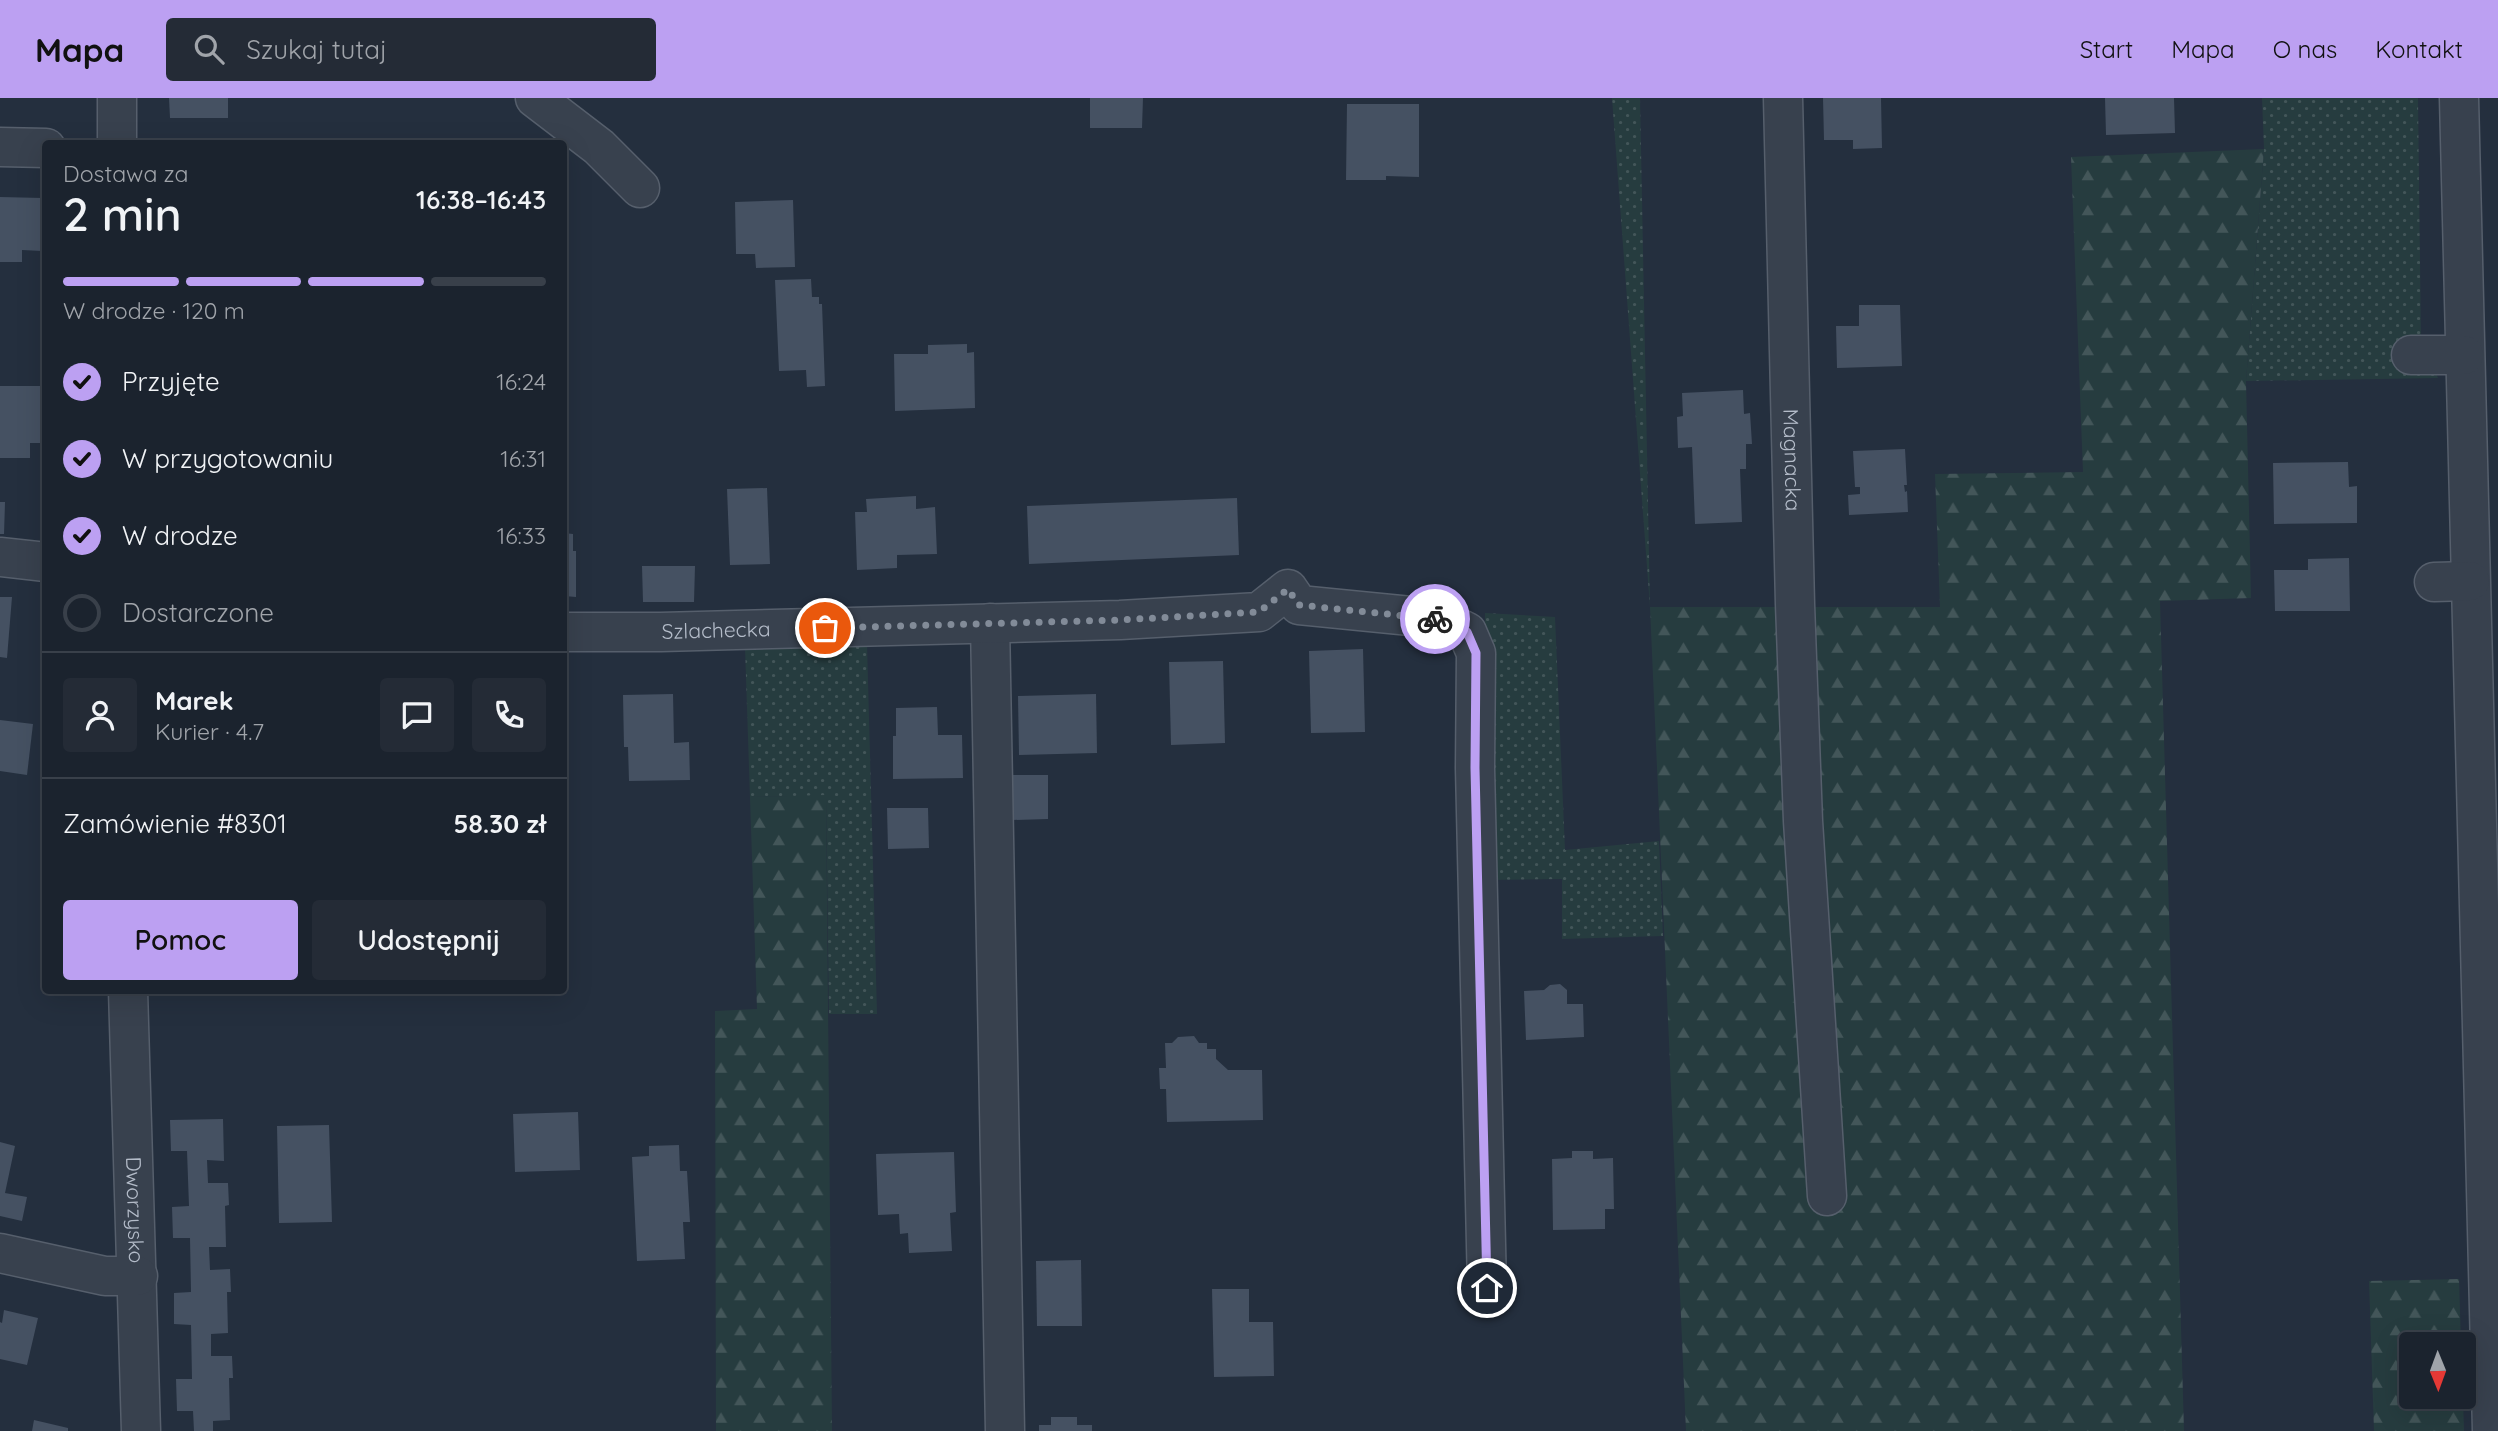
<!DOCTYPE html>
<html lang="pl">
<head>
<meta charset="utf-8">
<style>
  :root { --surface:#1b232e; --page:#242b36; --text:#f1f3f6; --muted:#a0a4aa; --line:#39404a; --accent:#bca0f2 }
  body { margin:0; font-family:Quicksand,sans-serif; background:var(--page); color:var(--text); height:100vh; display:flex; flex-direction:column; font-size:26px; white-space:nowrap }
  * { box-sizing:border-box; margin:0 }
  p { font-size:23px; color:var(--muted) }
  .icon { flex:none; width:38px; height:38px; fill:none; stroke:currentColor; stroke-width:2; stroke-linecap:round; stroke-linejoin:round }
  .map { position:relative; flex:1; overflow:hidden }
  .panel { position:absolute; left:42px; top:42px; width:525px; height:854px; display:flex; flex-direction:column; background:var(--surface); border-radius:7px; box-shadow:0 7px 28px #0002,0 0 0 2px var(--line) }
  .panel>* { flex:none }
  .needle { width:46px; rotate:179deg }
  .fabs { position:absolute; left:2399px; top:1234px; display:grid; gap:14px }
  .fabs a { display:grid; place-items:center; width:77px; height:77px; border-radius:7px; background:var(--surface); box-shadow:0 7px 28px #0002,0 0 0 2px var(--line); font-size:35px }
  .pin { position:absolute; display:grid; place-items:center; width:60px; height:60px; color:#fff; margin:-30px; border:4px solid #fff; border-radius:50%; box-shadow:0 2px 7px #0007 }
  .courier { position:absolute; display:grid; place-items:center; width:70px; height:70px; margin:-35px; border:5px solid #bca0f2; border-radius:50%; background:#fff; color:#222; box-shadow:0 2px 9px #0007 }
  .overview em { font-style:normal; font-weight:600 }
  .overview div { display:flex; flex-direction:column-reverse }
  .overview { display:flex; align-items:center; justify-content:space-between; height:119px; padding:0 21px }
  h1 { font-size:46px; font-weight:600; line-height:52px }
  .bar { display:grid; grid-template-columns:repeat(4,1fr); gap:10px 7px; align-content:center; height:84px; padding:0 21px }
  .bar i { height:9px; border-radius:5px; background:var(--line) }
  .bar .current { background:var(--accent) }
  .bar p { grid-column:span 4 }
  .line { display:flex; align-items:center; gap:18px; padding:0 21px; border-top:2px solid var(--line) }
  .line div { flex:1 }
  .round { display:grid; place-items:center; flex:none; width:74px; height:74px; border-radius:7px; background:var(--page) }
  ol { padding:0 21px; list-style:none }
  li { display:flex; align-items:center; gap:21px; height:77px }
  li p { margin-inline-start:auto }
  li .icon { padding:7px; border-radius:50%; background:var(--accent); color:#111; stroke-width:4 }
  li:last-child { color:var(--muted) }
  li i { width:38px; height:38px; border:4px solid var(--line); border-radius:50% }
  .button { display:flex; gap:14px; margin-top:auto; padding:14px 21px }
  .button a { flex:1; height:80px; border-radius:7px; background:var(--accent); color:#111; font-size:28px; font-weight:600; line-height:80px; text-align:center }
  .button a+a { background:var(--page); color:var(--text) }
  header { display:flex; align-items:center; gap:42px; box-sizing:border-box; height:98px; padding:0 35px; background:var(--accent); color:#111 }
  header strong { font-size:33px }
  nav { display:flex; gap:38px; margin-inline-start:auto; font-size:24px }
  .search { width:490px; height:63px; background:var(--page); display:flex; align-items:center; gap:18px; box-sizing:border-box; padding:0 24px; border-radius:7px; color:var(--muted); font-size:26px }
  .map>svg:first-child { display:block }
</style>
</head>
<body>
<header>
<strong>Mapa</strong>
<div class="search"><svg class="icon" aria-label="search" viewBox="0 0 24 24"><circle cx="10" cy="10" r="6"/><path d="M15 15l6 6"/></svg>Szukaj tutaj</div>
<nav><a>Start</a><a>Mapa</a><a>O nas</a><a>Kontakt</a></nav>
</header>
<div class="map">
<svg width="2498" height="1333" viewBox="0 0 2498 1333">
  <defs>
    <pattern id="grass-dots" width="8" height="8" patternUnits="userSpaceOnUse" patternTransform="scale(1.75)"><rect width="8" height="8" fill="#263c3f"/><path d="M2 2h.1M6 6h.1" fill="none" stroke="#435659" stroke-width="1.8" stroke-linecap="round"/></pattern>
    <pattern id="forest-firs" width="22" height="20" patternUnits="userSpaceOnUse" patternTransform="scale(1.75)"><rect width="22" height="20" fill="#263c3f"/><path d="M5 1l3.5 6h-7zM16 11l3.5 6h-7z" fill="#435659"/></pattern>
  </defs>
  <rect width="100%" height="100%" fill="#242f3e"/>
  <g fill="url(#grass-dots)">
    <polygon points="1612,0 1640,0 1650,509"/>
    <polygon points="2262,0 2418,0 2421,245 2438,280 2246,283 2264,51"/>
    <polygon points="1485,515 1555,519 1565,752 1659,743 1663,838 1562,841 1562,781 1484,782 1483,672"/>
    <polygon points="867,546 877,916 829,916 826,698 750,699 745,549"/>
  </g>
  <g fill="url(#forest-firs)">
    <polygon points="2264,51 2246,283 2251,500 2160,503 2184,1333 1686,1333 1650,509 1940,509 1935,376 2083,374 2071,59"/>
    <polygon points="826,697 832,1333 716,1333 715,913 757,911 750,699"/>
    <polygon points="2459,1181 2461,1246 2412,1246 2412,1298 2463,1299 2464,1333 2374,1333 2369,1183"/>
  </g>
  <g fill="#455162">
    <polygon points="169,0 228,0 228,20 170,20"/>
    <polygon points="1090,0 1143,0 1142,30 1090,30"/>
    <polygon points="1823,0 1881,0 1882,50 1853,51 1853,42 1824,42"/>
    <polygon points="2105,0 2174,0 2175,35 2106,37"/>
    <polygon points="1347,6 1419,6 1419,79 1386,78 1386,82 1346,82"/>
    <polygon points="0,99 43,100 42,153 22,152 22,164 0,164"/>
    <polygon points="793,102 795,169 756,170 755,156 736,156 735,104"/>
    <polygon points="811,181 812,199 819,199 819,206 822,206 825,288 807,289 806,272 779,273 775,182"/>
    <polygon points="1859,207 1900,207 1902,268 1837,270 1836,228 1859,228"/>
    <polygon points="967,246 967,255 974,254 975,310 895,313 894,256 928,256 928,247"/>
    <polygon points="0,288 46,288 46,345 30,345 30,360 0,360"/>
    <polygon points="1743,292 1744,316 1750,315 1752,346 1746,346 1746,371 1740,371 1742,424 1695,426 1692,349 1678,350 1677,319 1683,318 1682,295"/>
    <polygon points="1905,351 1907,387 1904,387 1905,394 1907,393 1908,414 1849,417 1848,397 1860,396 1860,389 1855,389 1853,353"/>
    <polygon points="2348,364 2349,389 2357,388 2357,425 2274,426 2273,365"/>
    <polygon points="767,390 770,466 730,467 727,391"/>
    <polygon points="916,398 916,411 935,409 937,456 897,457 897,470 857,472 855,414 867,414 866,401"/>
    <polygon points="1237,400 1239,457 1029,466 1027,408"/>
    <polygon points="0,404 5,404 4,436 0,436"/>
    <polygon points="564,435 573,436 573,453 576,453 576,499 564,498"/>
    <polygon points="2349,460 2350,513 2275,513 2274,472 2308,472 2308,461"/>
    <polygon points="642,468 695,468 694,504 643,504"/>
    <polygon points="0,499 12,499 7,560 0,559"/>
    <polygon points="1363,551 1365,634 1311,635 1309,553"/>
    <polygon points="1223,563 1225,645 1171,647 1169,564"/>
    <polygon points="673,596 674,645 689,644 690,682 629,683 628,649 624,649 623,597"/>
    <polygon points="1096,596 1097,655 1019,657 1018,598"/>
    <polygon points="937,609 938,637 962,637 963,680 893,681 893,638 896,638 896,610"/>
    <polygon points="0,622 33,626 27,677 0,673"/>
    <polygon points="1011,677 1048,677 1048,721 1012,722"/>
    <polygon points="887,710 928,710 929,750 888,751"/>
    <polygon points="1560,886 1567,892 1567,906 1583,906 1584,939 1526,942 1524,893 1544,892 1550,887"/>
    <polygon points="1194,938 1199,945 1207,945 1207,951 1216,951 1216,961 1228,972 1262,972 1263,1022 1167,1024 1166,991 1160,991 1159,970 1166,970 1165,945 1172,945 1178,939"/>
    <polygon points="578,1014 580,1072 515,1074 513,1016"/>
    <polygon points="223,1021 224,1063 207,1062 208,1085 228,1085 229,1107 225,1108 226,1149 209,1149 210,1172 230,1171 231,1194 227,1194 228,1235 211,1236 211,1258 232,1258 233,1280 229,1280 230,1322 213,1323 213,1333 194,1333 193,1313 177,1313 176,1281 192,1281 191,1227 174,1226 174,1195 191,1194 190,1140 173,1140 172,1109 189,1108 187,1053 171,1053 170,1022"/>
    <polygon points="329,1027 332,1124 279,1125 277,1028"/>
    <polygon points="0,1044 15,1048 5,1095 27,1099 22,1123 0,1118"/>
    <polygon points="679,1047 680,1073 687,1073 690,1124 683,1124 685,1161 637,1163 632,1059 649,1058 649,1048"/>
    <polygon points="1572,1053 1593,1053 1593,1061 1613,1060 1614,1111 1605,1111 1605,1131 1553,1132 1552,1061 1572,1060"/>
    <polygon points="954,1054 956,1114 950,1115 952,1153 909,1155 908,1135 900,1136 899,1116 878,1117 876,1056"/>
    <polygon points="1081,1162 1082,1228 1037,1228 1036,1163"/>
    <polygon points="1212,1191 1249,1191 1249,1224 1273,1224 1274,1278 1214,1279"/>
    <polygon points="4,1212 38,1220 27,1267 0,1261 0,1224 2,1225"/>
    <polygon points="1051,1319 1077,1319 1077,1327 1092,1327 1092,1333 1039,1333 1039,1327 1051,1327"/>
    <polygon points="34,1322 68,1330 68,1333 32,1333"/>
  </g>
  <g fill="none" stroke-linecap="round" stroke-linejoin="round">
    <g stroke="#565f6c" stroke-width="41">
      <g id="minor">
        <polyline points="117,0 117,46"/>
        <polyline points="535,0 599,49 640,90"/>
        <path id="s1" d="M1783 0 1795 506 1803 723 1827 1098"/>
        <polyline points="2459,0 2492,1333"/>
        <polyline points="0,49 46,50"/>
        <polyline points="2411,257 2464,257"/>
        <polyline points="0,459 46,464"/>
        <polyline points="2434,484 2470,483"/>
        <polyline points="990,525 1005,1333"/>
        <path id="s2" d="M564 534H661L1120 522 1259 514 1288 491 1299 507 1441 521 1467 534 1476 555 1475 670 1487 1190"/>
        <path id="s3" d="M128 892 141 1333"/>
        <polyline points="0,1155 105,1178 138,1178"/>
      </g>
    </g>
    <use href="#minor" stroke="#38414e" stroke-width="38"/>
  </g>
  <g fill="none" stroke-linecap="round" stroke-linejoin="round">
    <polyline stroke="#828b98" stroke-width="7" stroke-dasharray="0 12.6" points="825,530 1120,522 1259,514 1288,491 1299,507 1435,521"/>
    <polyline stroke="#bca0f2" stroke-width="9" points="1435,521 1441,521 1467,534 1476,555 1475,670 1487,1190"/>
  </g>
  <g text-anchor="middle" stroke-width="5" stroke-linejoin="round" paint-order="stroke">
    <g font-size="21" fill="#b4bcc9" stroke="#1d2633">
      <text dy="7" stroke="none"><textPath href="#s1" startOffset="362">Magnacka</textPath></text>
      <text dy="7" stroke="none"><textPath href="#s2" startOffset="152">Szlachecka</textPath></text>
      <text dy="7" stroke="none"><textPath href="#s3" startOffset="220">Dworzysko</textPath></text>
    </g>
  </g>
</svg>
<div class="fabs">
<a><svg class="needle" viewBox="-14 -14 28 28"><path d="M0-13l5 13h-10z" fill="#e53935"/><path d="M0 13l5-13h-10z" fill="#a0a4aa"/></svg></a>
</div>
<div class="pin" style="left:825px;top:530px;background:#ea580c"><svg class="icon" aria-label="bag" viewBox="0 0 24 24"><path d="M5 8h14l-1 12H6zM9 8a3 3 0 0 1 6 0"/></svg></div>
<div class="pin" style="left:1487px;top:1190px;background:#1f2937"><svg class="icon" aria-label="home" viewBox="0 0 24 24"><path d="M3 11l9-7 9 7M6 9v11h12V9"/></svg></div>
<div class="courier" style="left:1435px;top:521px"><svg class="icon" aria-label="bike" viewBox="0 0 24 24"><circle cx="6" cy="16" r="4"/><circle cx="18" cy="16" r="4"/><path d="M6 16l4-8h5l3 8M10 8l3 8H6M13 5h3"/></svg></div>
<section class="panel">
<div class="overview"><div><h1>2 min</h1><p>Dostawa za</p></div><em>16:38–16:43</em></div>
<div class="bar"><i class="current"></i><i class="current"></i><i class="current"></i><i></i><p>W drodze · 120 m</p></div>
<ol>
<li><svg class="icon" aria-label="check" viewBox="0 0 24 24"><path d="M5 12l5 5 9-10"/></svg>Przyjęte<p>16:24</p></li>
<li><svg class="icon" aria-label="check" viewBox="0 0 24 24"><path d="M5 12l5 5 9-10"/></svg>W przygotowaniu<p>16:31</p></li>
<li><svg class="icon" aria-label="check" viewBox="0 0 24 24"><path d="M5 12l5 5 9-10"/></svg>W drodze<p>16:33</p></li>
<li><i></i>Dostarczone</li>
</ol>
<div class="line" style="height:126px"><a class="round"><svg class="icon" aria-label="person" viewBox="0 0 24 24"><circle cx="12" cy="8" r="4"/><path d="M4 21q1-7 8-7t8 7"/></svg></a><div><b>Marek</b><p>Kurier · 4.7</p></div><a class="round"><svg class="icon" aria-label="chat" viewBox="0 0 24 24"><path d="M4 5h16v11H9l-5 4z"/></svg></a><a class="round"><svg class="icon" aria-label="phone" viewBox="0 0 24 24"><path d="M5 4h4l2 5-3 2q2 4 5 5l2-3 5 2v4C11 20 4 13 5 4z"/></svg></a></div>
<div class="line" style="height:91px"><div>Zamówienie #8301</div><b>58.30 zł</b></div>
<div class="button"><a>Pomoc</a><a>Udostępnij</a></div>
</section>
</div>
</body>
</html>
